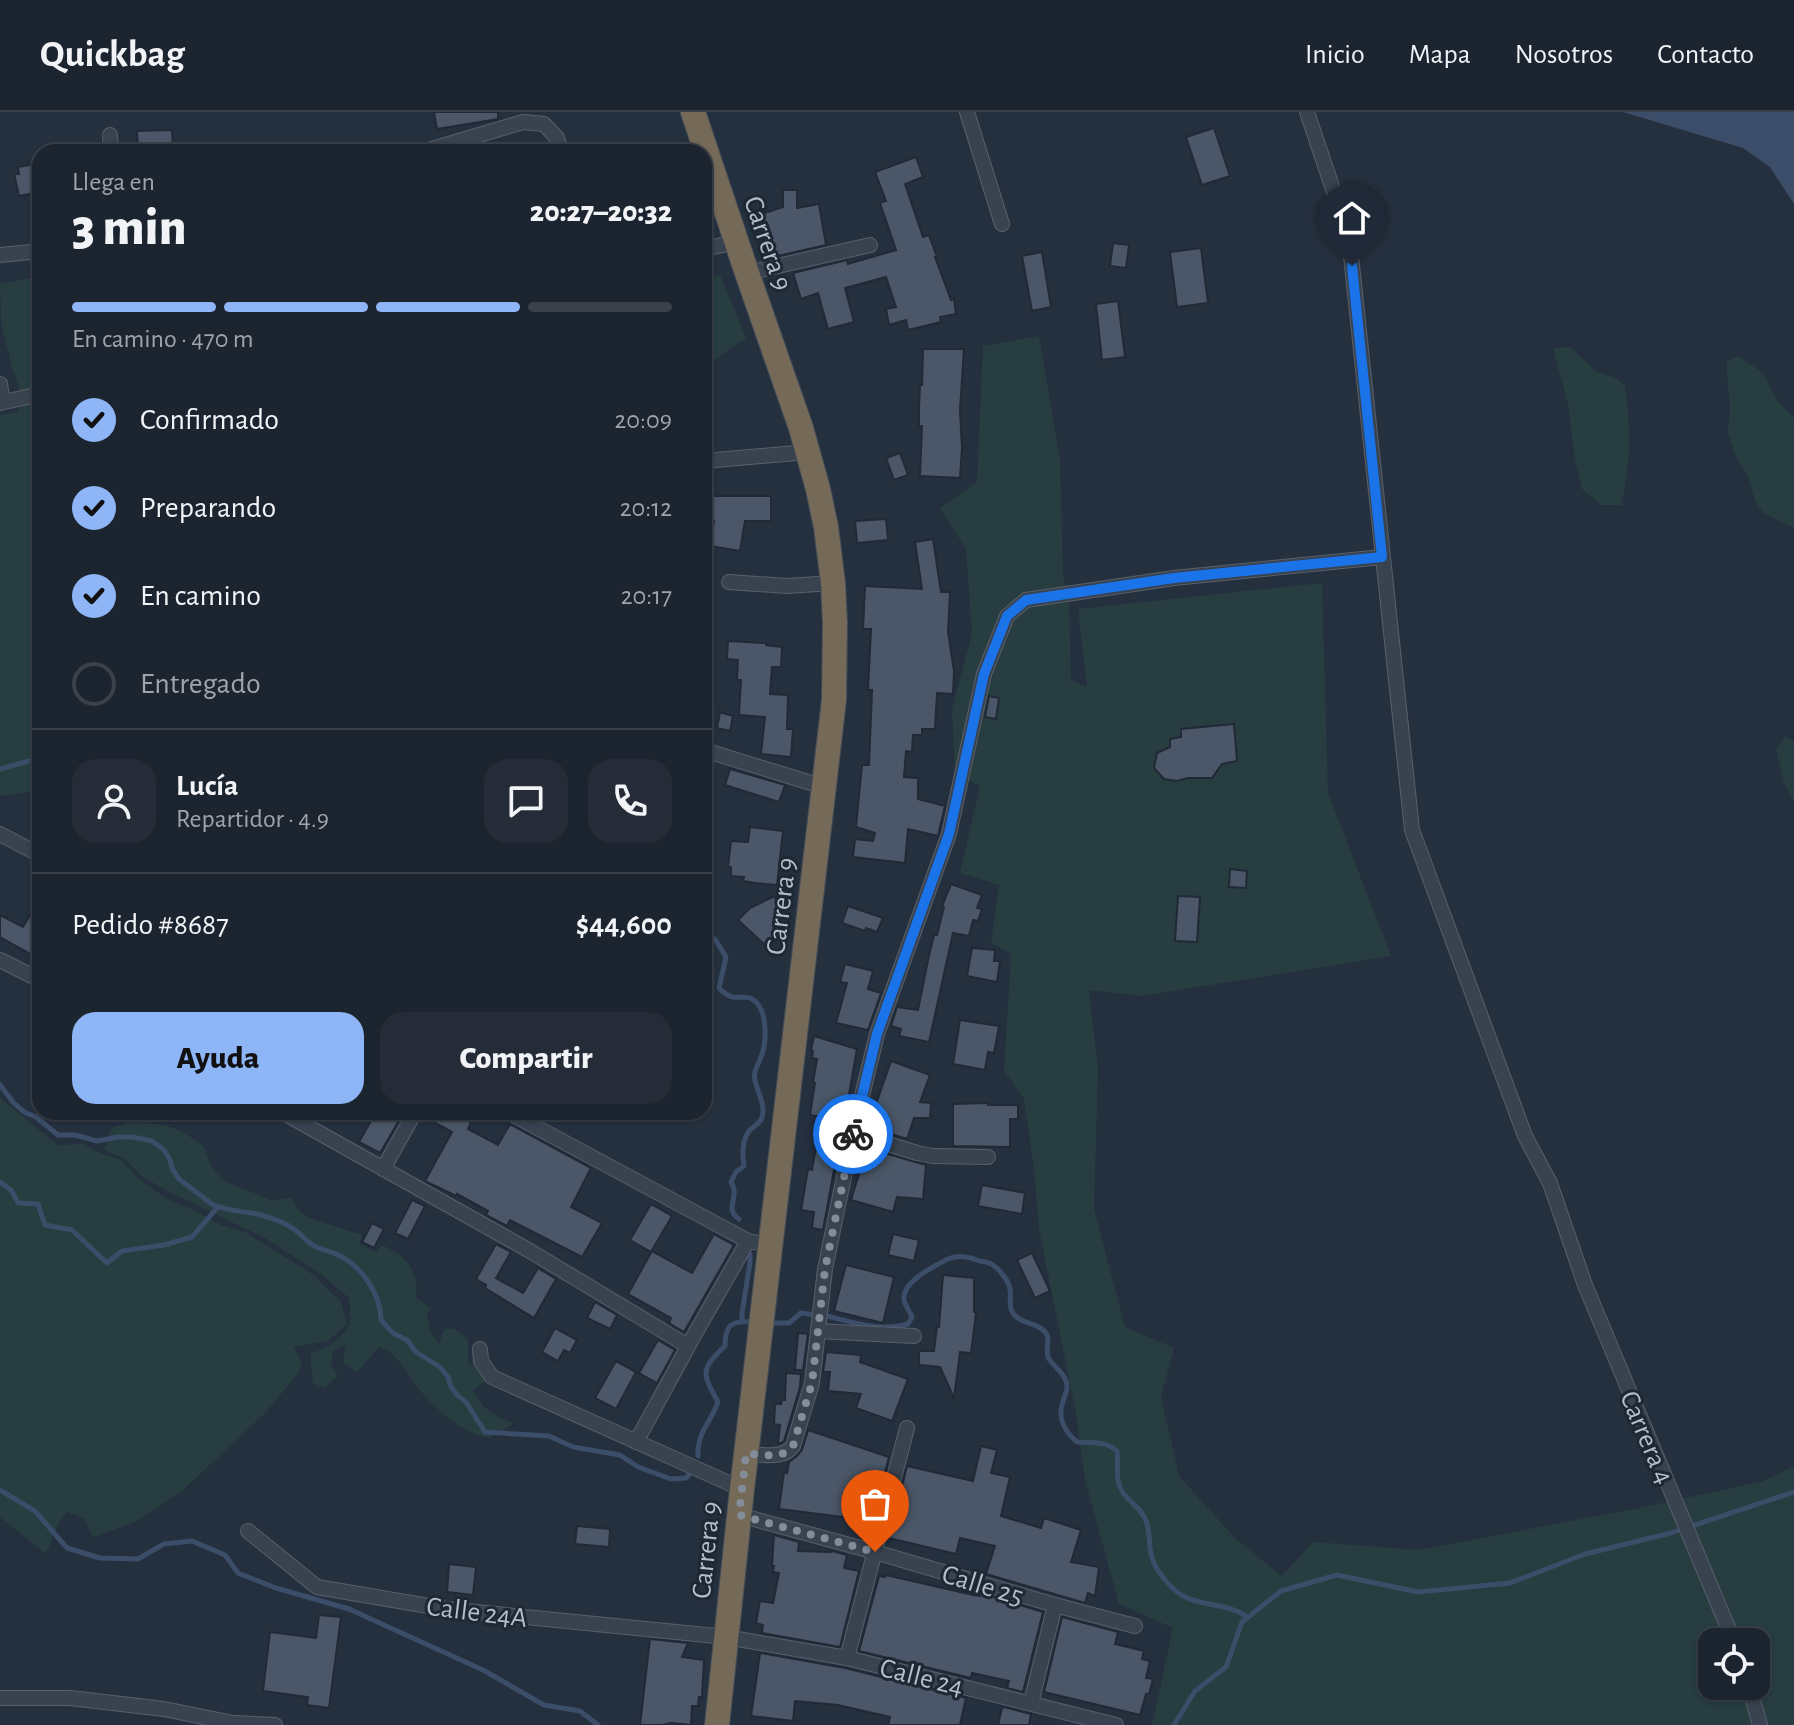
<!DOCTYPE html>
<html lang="es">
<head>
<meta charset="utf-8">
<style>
  :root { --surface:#1c242f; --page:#252c37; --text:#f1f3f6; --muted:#a0a4aa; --line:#3a414b; --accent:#8eb6f6 }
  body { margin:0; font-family:"Alegreya Sans",sans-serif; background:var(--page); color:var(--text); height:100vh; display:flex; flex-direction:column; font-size:30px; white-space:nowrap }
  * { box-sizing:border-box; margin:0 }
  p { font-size:26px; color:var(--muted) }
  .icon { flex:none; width:44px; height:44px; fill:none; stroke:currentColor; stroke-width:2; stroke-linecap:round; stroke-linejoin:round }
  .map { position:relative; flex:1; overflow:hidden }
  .sheet { position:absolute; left:32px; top:32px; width:680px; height:976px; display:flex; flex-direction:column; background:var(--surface); border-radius:24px; box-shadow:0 2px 6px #0004,0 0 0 2px var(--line) }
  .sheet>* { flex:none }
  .controls { position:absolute; left:1698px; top:1516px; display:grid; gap:16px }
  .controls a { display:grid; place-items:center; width:72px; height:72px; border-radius:16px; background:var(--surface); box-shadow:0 2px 6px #0004,0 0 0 2px var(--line); font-size:40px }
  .pin { position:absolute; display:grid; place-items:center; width:68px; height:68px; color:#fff; margin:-82px -34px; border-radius:50% 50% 50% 0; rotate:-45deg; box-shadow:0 0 8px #0007 }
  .pin .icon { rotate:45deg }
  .courier { position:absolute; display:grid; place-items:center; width:80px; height:80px; margin:-40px; border:6px solid #1a73e8; border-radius:50%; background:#fff; color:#222; box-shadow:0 2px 10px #0007 }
  .headline em { font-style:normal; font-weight:800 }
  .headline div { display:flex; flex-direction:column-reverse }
  .headline { display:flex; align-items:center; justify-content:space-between; height:136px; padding:0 40px }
  h1 { font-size:52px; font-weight:800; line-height:60px }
  .bar { display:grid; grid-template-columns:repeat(4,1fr); gap:12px 8px; align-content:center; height:96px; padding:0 40px }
  .bar i { height:10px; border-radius:6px; background:var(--line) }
  .bar .active { background:var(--accent) }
  .bar p { grid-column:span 4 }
  .line { display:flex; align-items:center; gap:20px; padding:0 40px; border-top:2px solid var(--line) }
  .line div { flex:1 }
  .round { display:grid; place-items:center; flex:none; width:84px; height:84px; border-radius:24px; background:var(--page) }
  ol { padding:0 40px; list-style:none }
  li { display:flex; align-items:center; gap:24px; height:88px }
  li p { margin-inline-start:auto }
  li .icon { padding:8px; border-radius:50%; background:var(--accent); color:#111; stroke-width:4 }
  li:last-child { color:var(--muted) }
  li i { width:44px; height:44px; border:4px solid var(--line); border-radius:50% }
  .button { display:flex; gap:16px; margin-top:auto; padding:16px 40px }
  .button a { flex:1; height:92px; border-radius:24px; background:var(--accent); color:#111; font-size:32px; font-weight:800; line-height:92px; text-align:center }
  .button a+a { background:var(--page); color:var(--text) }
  header { display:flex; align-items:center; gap:48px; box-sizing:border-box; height:112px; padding:0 40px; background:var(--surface); border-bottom:2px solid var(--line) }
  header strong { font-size:38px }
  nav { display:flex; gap:44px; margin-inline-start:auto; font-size:28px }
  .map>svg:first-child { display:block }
</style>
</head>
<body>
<header>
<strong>Quickbag</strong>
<nav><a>Inicio</a><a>Mapa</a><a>Nosotros</a><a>Contacto</a></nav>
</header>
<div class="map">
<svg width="1794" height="1613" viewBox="0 0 1794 1613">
  <rect width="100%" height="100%" fill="#25303f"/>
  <g fill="#273d40" fill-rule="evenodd">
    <polygon points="720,163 746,226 704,255 704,167"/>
    <polygon points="40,164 40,678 2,684 0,683 0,303 17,300 24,290 12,255 1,210 0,172"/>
    <path d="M1039 224 1060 348 1063 462 1069 489 1071 568 1087 575 1078 497 1322 471 1328 681 1391 844 1142 884 1089 878 1098 957 1094 1097 1125 1215 1174 1236 1161 1285 1179 1364 1235 1426 1282 1464 1313 1430 1419 1438 1634 1397 1764 1369 1794 1354V1613H1152L1173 1516 1119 1492 1085 1368 1076 1302 1039 1117 1034 1056 1024 987 1004 959 1011 842 991 831 999 773 960 761 980 674 955 662 952 598 972 522 966 437 940 396 977 370 983 234ZM1712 1530H1756V1574H1712Z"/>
    <path d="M1570 235 1597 260 1616 266 1625 274C1631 314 1631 354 1621 393H1601L1582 377 1575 348 1568 292 1553 236Z"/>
    <polygon points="1738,244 1763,261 1778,290 1794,306 1794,416 1763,401 1755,389 1748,364 1735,343 1728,320 1730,296 1726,250"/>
    <polygon points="1786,624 1794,629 1794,689 1784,671 1776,637"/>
    <polygon points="0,986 59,1034 83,1031 95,1039 121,1048 138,1066 167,1087 194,1098 221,1113 245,1120 312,1162 341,1190 347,1212 328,1229 294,1235 302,1252 299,1260 266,1300 182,1379 135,1410 93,1425 84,1406 67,1400 58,1412 46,1442 0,1405"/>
    <path d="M127 1011C165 1011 175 1012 205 1036 215 1077 240 1072 272 1089L291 1085C302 1106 309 1106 331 1113 342 1116 350 1120 362 1122L360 1132 376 1140 382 1133C406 1144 419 1157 416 1185L431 1197 427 1201 430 1219 439 1232 444 1218 453 1216 468 1227V1251L485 1260 487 1268 473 1278 483 1294 500 1306 514 1311 490 1326C462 1322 436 1297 418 1276 406 1261 397 1240 379 1235L357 1260 343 1250 346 1233 333 1239 331 1252 338 1264 324 1276 313 1271 310 1242C324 1237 342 1228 349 1214 352 1206 350 1194 349 1186L322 1163 265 1126 167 1079 142 1064 125 1047 104 1038 112 1016Z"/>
  </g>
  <polygon fill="#3b4d68" points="1623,0 1794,0 1794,92 1770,55 1743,36"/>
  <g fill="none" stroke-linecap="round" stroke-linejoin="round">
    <g stroke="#3b4d68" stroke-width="5">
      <polyline points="0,657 40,646"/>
      <path d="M704 825 715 827 726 845 719 876C737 895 744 877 757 891 767 902 767 931 761 945 758 954 753 958 755 968 757 980 766 992 762 1005 760 1012 755 1013 750 1018 742 1027 742 1043 744 1054L736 1060 731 1070C741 1085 723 1096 739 1107"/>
      <path d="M0 973 13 990 24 1000 36 1005 58 1023H75L97 1029 118 1025H132L152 1029 164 1038 169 1046 173 1058 179 1067 212 1092C224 1099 246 1099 261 1103 272 1106 286 1111 295 1118 302 1123 307 1130 314 1134 322 1138 331 1139 338 1143 362 1154 381 1183 381 1208L393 1221 407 1228 416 1240 440 1255 448 1265 451 1275 458 1284 466 1290 485 1320 549 1324 573 1335 620 1343 638 1355 671 1367 686 1366 692 1359"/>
      <polyline points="0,1070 12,1079 18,1091 38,1092 45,1113 72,1118 107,1151 122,1139 164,1133 192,1125 217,1096"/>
      <path d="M827 1204C853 1211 882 1220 908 1212L912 1205C910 1200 905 1193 904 1188 902 1171 929 1157 942 1150 954 1143 964 1143 977 1148 980 1150 985 1149 989 1151 997 1154 1005 1164 1009 1173 1012 1181 1009 1189 1011 1197 1016 1213 1038 1209 1046 1221 1051 1228 1045 1236 1048 1245 1052 1254 1063 1259 1066 1269 1069 1278 1064 1284 1062 1293 1058 1308 1066 1321 1077 1330 1091 1331 1106 1329 1117 1339 1119 1351 1115 1364 1120 1375 1125 1389 1142 1395 1146 1409 1151 1421 1148 1434 1152 1446 1156 1459 1171 1477 1183 1484 1203 1495 1225 1490 1248 1505"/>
      <polyline points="742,1209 742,1201 750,1151 750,1143"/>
      <polyline points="766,1211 789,1211 801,1201 816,1203"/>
      <path d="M698 1344C697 1319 711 1311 718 1290 702 1261 700 1258 725 1234 725 1213 731 1208 753 1210"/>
      <polyline points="0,1378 35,1399 67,1436 100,1446 138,1447 164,1432 192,1429 225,1443 238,1461 276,1476 349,1497 483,1558 544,1593 580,1599 598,1613"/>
      <polyline points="1174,1613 1195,1579 1226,1555 1242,1510 1281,1479 1337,1463 1418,1480 1510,1471 1585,1442 1671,1421 1794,1380"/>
    </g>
  </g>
  <g fill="#4b5768" stroke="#202936" stroke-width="2">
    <polygon points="434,0 498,0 498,7 437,17"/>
    <polygon points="1214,16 1230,64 1202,73 1186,25"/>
    <polygon points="172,18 173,38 138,39 137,19"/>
    <polygon points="916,45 923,65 905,72 923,125 929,123 937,145 935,145 951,188 954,187 956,202 940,205 941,210 908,218 906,208 889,213 886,197 896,195 886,165 845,176 854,210 828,217 818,181 801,187 793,161 847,148 848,152 896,138 880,91 886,89 875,60"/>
    <polygon points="35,52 40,80 19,84 14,62 19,62 18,55"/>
    <polygon points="783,78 797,78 797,96 819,92 826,133 769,146 756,104 783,95"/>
    <polygon points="1113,131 1129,133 1126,156 1110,154"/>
    <polygon points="1201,136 1208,191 1177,195 1170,140"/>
    <polygon points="1042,140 1051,195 1032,199 1022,144"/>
    <polygon points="1118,189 1125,245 1102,248 1096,192"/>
    <polygon points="923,237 964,237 960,298 962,336 960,366 920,364 922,314 919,314 919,296 920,273 922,273"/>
    <polygon points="900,341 908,363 894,368 886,346"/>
    <polygon points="704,384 771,384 771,409 745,409 740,439 710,434 714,409 704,409"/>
    <polygon points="886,407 888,428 857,431 855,409"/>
    <polygon points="933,427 941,480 950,480 948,520 954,559 953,582 937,581 935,617 922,617 922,623 913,623 912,640 906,639 904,665 918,666 918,687 945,694 939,719 938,724 908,717 905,751 853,745 855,727 873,729 875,721 856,715 862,653 869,653 872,578 868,578 871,517 863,517 865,474 922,477 915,430"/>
    <polygon points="728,529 766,531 766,533 782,535 781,555 772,555 770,582 788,583 787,617 793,617 791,645 761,642 765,605 739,603 741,568 737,568 738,548 727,547"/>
    <polygon points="989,584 999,586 996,607 985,605"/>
    <polygon points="720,600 733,604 730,619 717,616"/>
    <polygon points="1234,612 1237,649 1222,652 1212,666 1188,666 1177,669 1164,667 1154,656 1157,641 1170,635 1170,627 1181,625 1181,617"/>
    <polygon points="730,657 785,673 779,690 725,673"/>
    <polygon points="750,715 783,719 777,773 755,771 743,769 744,765 731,764 731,755 728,755 731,729 748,730"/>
    <polygon points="1230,757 1247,759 1246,776 1229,775"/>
    <polygon points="951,772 982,783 977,796 982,797 978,809 973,808 969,824 953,821 929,930 899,924 901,917 891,914 897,895 918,898 929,843 934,823 937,823 944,795 942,794"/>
    <polygon points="775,784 777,794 772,827 765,833 738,808 750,796"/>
    <polygon points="1178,784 1200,785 1197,830 1175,829"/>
    <polygon points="40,786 40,832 34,844 0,825 0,803 23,815"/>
    <polygon points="848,794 883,806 877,820 866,816 865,819 842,811"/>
    <polygon points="972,836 995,838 994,849 1000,849 997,870 967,864"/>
    <polygon points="845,852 873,859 868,877 881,881 868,918 836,911 847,871 840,870"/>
    <polygon points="960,908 999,914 994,941 988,940 985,958 953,952"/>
    <polygon points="814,924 857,937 848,988 851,989 845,1010 843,1009 823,1118 812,1116 814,1100 801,1098 808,1057 812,1058 821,1005 810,1003 815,971 813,970 817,947 812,946 813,939 811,938"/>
    <polygon points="891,949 930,963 920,990 931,991 930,1006 914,1006 907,1027 868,1015"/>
    <polygon points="988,991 988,993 1018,993 1018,1007 1010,1007 1010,1035 953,1034 953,992"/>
    <polygon points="376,1000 404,1000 380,1041 359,1030"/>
    <polygon points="425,1000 450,1000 471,1010 468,1017 498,1033 510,1012 591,1056 571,1095 602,1111 582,1145 510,1108 507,1114 486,1103 488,1099 457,1082 456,1084 425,1069 452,1020 424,1005"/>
    <polygon points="867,1036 926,1053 923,1087 897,1085 893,1100 851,1088"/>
    <polygon points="982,1073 1025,1081 1022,1102 978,1094"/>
    <polygon points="412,1088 425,1094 408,1127 395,1121"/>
    <polygon points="651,1092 672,1104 651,1140 630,1128"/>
    <polygon points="372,1111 384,1117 374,1136 362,1130"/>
    <polygon points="714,1122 734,1133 684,1220 669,1211 671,1206 628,1182 652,1139 692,1161"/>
    <polygon points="893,1122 919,1128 914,1149 888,1143"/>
    <polygon points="496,1132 511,1140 496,1166 523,1181 538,1156 556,1167 534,1206 485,1176 486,1173 476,1167"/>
    <polygon points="1032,1141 1050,1179 1035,1186 1017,1148"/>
    <polygon points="846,1153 894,1165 883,1211 834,1199"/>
    <polygon points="943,1163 974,1166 974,1200 976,1201 971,1241 960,1240 954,1286 940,1255 919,1253 919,1239 934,1239 937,1215 939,1215"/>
    <polygon points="595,1190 617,1203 610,1217 587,1206"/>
    <polygon points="555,1216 577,1228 570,1241 564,1238 558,1249 542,1240"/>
    <polygon points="798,1221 808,1222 803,1258 795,1258"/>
    <polygon points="658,1228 675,1238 657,1271 639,1261"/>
    <polygon points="826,1240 861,1243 860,1250 908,1267 892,1309 856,1296 861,1282 828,1279 830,1260 823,1260"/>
    <polygon points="616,1249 636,1260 616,1297 595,1286"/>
    <polygon points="786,1261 801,1262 800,1275 784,1329 781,1331 778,1331 780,1313 774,1312 775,1292 781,1292 782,1288 785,1288"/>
    <polygon points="808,1318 889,1345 869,1422 866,1421 868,1408 779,1397 784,1360 787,1361 789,1350 796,1345 802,1338"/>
    <polygon points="981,1334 997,1338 991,1361 1010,1365 1001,1404 1041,1416 1044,1406 1081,1418 1071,1450 1099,1455 1095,1484 1088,1481 1085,1491 986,1462 995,1434 960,1426 956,1442 889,1426 907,1354 973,1369"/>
    <polygon points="577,1414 610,1417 609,1435 575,1432"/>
    <polygon points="774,1423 799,1430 798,1439 831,1440 832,1439 847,1443 844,1456 859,1459 840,1535 762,1521 763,1513 756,1511 760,1489 773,1491 779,1461 773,1460 774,1454 772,1454"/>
    <polygon points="449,1452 476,1455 473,1483 447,1480"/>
    <polygon points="886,1463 973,1483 980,1484 980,1481 1043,1500 1023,1580 1007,1576 1009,1569 972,1561 971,1566 859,1539 879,1464 885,1465"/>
    <polygon points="319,1503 341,1505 329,1596 307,1593 308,1585 263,1579 270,1520 316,1526"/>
    <polygon points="1062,1505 1118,1520 1115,1532 1144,1539 1142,1547 1150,1549 1146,1566 1153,1567 1149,1582 1146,1582 1140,1603 1044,1580"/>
    <polygon points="650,1527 688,1531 682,1545 704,1548 702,1585 699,1585 698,1594 692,1594 691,1613 671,1611 662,1613 640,1613"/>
    <polygon points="760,1541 845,1556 966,1586 960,1613 888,1613 890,1605 838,1593 795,1589 793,1609 751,1604"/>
    <polygon points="1004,1595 1031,1602 1029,1613 998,1613 1002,1596"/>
  </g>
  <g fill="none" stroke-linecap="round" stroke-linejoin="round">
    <g stroke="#57606d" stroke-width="16">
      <g id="street">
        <polyline points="967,0 1002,112"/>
        <polyline points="1307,0 1349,125 1412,718 1525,1024 1550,1071 1585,1173 1734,1530"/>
        <polyline points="110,23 111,40"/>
        <polyline points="422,40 523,10 544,12 557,26 561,40"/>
        <polyline points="704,137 736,130"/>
        <polyline points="0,143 40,139"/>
        <polyline points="747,161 870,133"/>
        <polyline points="0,272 3,290"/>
        <polyline points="0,291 40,282"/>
        <polyline points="704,349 808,340"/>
        <polyline points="729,470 787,474 833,471"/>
        <polyline points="704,638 824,675"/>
        <polyline points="0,722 40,743"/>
        <polyline points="0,848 40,868"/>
        <polyline points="282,1000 530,1139 688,1234"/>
        <polyline points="508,1000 748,1129 770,1133"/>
        <polyline points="853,1021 917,1041 933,1044 988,1045"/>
        <polyline points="383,1057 415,1000"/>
        <polyline points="818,1219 914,1224"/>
        <polyline points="480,1237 481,1249 492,1265 742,1377"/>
        <polyline points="636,1330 697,1218 748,1129"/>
        <path d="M746 1342C761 1342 783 1348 793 1334L812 1271 825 1157 853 1021 877 922 949 722 984 562 1007 504 1026 488 1174 466 1382 445"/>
        <polyline points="739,1403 875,1440 1055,1493 1135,1514"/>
        <polyline points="248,1419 317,1475 446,1497 726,1525 847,1546 1116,1613"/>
        <polyline points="847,1546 907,1316"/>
        <polyline points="1749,1574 1760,1613"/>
        <polyline points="0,1586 70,1586 164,1597 233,1611 275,1613"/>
        <polyline points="1031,1591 1055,1493"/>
      </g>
    </g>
    <g stroke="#444d5a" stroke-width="26">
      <polyline id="highway" points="693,0 747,161 801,316 818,377 826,415 833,471 835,511 834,588 742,1377 717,1613"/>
    </g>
    <use href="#street" stroke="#39424f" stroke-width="14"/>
    <use href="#highway" stroke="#756957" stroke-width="24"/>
  </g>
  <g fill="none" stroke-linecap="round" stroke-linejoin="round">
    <path stroke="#838c99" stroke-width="8" stroke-dasharray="0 14.4" d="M853 1022 825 1157 812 1271 793 1334C783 1348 762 1342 746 1342L739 1403 875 1440"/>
    <polyline stroke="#1a73e8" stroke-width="10" points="853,1022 877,922 949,722 984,562 1007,504 1026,488 1174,466 1382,445 1352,154"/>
  </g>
  <g text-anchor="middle" stroke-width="6" stroke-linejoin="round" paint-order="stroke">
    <g font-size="28" fill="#b6bdca" stroke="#1e2734">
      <text transform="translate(769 131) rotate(71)" y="10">Carrera 9</text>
      <text transform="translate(780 794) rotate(-83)" y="10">Carrera 9</text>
      <text transform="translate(1648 1325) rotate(67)" y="10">Carrera 4</text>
      <text transform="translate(705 1438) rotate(-84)" y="10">Carrera 9</text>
      <text transform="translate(983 1472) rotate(17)" y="10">Calle 25</text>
      <text transform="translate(477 1499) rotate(7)" y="10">Calle 24A</text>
      <text transform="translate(922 1564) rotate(14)" y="10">Calle 24</text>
    </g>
  </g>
</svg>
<div class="controls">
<a><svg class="icon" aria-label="locate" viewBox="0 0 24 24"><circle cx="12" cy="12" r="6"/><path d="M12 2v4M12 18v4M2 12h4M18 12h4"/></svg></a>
</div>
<div class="pin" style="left:875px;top:1440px;background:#ea580c"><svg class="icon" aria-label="bag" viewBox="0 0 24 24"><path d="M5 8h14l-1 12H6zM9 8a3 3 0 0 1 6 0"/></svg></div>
<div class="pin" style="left:1352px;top:154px;background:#1f2937"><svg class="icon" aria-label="home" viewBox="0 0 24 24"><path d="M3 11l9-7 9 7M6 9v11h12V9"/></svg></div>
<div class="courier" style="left:853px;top:1022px"><svg class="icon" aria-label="bike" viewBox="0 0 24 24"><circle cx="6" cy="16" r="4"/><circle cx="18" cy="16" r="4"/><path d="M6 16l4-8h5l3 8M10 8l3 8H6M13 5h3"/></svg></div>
<section class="sheet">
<div class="headline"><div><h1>3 min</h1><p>Llega en</p></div><em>20:27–20:32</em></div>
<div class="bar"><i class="active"></i><i class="active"></i><i class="active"></i><i></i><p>En camino · 470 m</p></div>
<ol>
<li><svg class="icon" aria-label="check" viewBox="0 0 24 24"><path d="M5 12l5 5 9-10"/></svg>Confirmado<p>20:09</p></li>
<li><svg class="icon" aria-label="check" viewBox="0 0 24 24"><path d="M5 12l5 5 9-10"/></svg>Preparando<p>20:12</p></li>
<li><svg class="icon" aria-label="check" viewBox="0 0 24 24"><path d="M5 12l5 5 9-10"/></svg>En camino<p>20:17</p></li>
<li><i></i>Entregado</li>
</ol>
<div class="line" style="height:144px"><a class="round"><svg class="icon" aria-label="person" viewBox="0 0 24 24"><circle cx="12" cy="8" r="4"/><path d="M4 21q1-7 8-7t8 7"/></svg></a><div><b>Lucía</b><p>Repartidor · 4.9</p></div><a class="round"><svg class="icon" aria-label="chat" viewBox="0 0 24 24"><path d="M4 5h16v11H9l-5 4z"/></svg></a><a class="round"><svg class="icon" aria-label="phone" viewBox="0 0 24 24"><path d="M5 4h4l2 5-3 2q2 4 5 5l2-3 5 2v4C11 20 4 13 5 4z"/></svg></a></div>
<div class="line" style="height:104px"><div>Pedido #8687</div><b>$44,600</b></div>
<div class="button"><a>Ayuda</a><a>Compartir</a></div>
</section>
</div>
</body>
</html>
